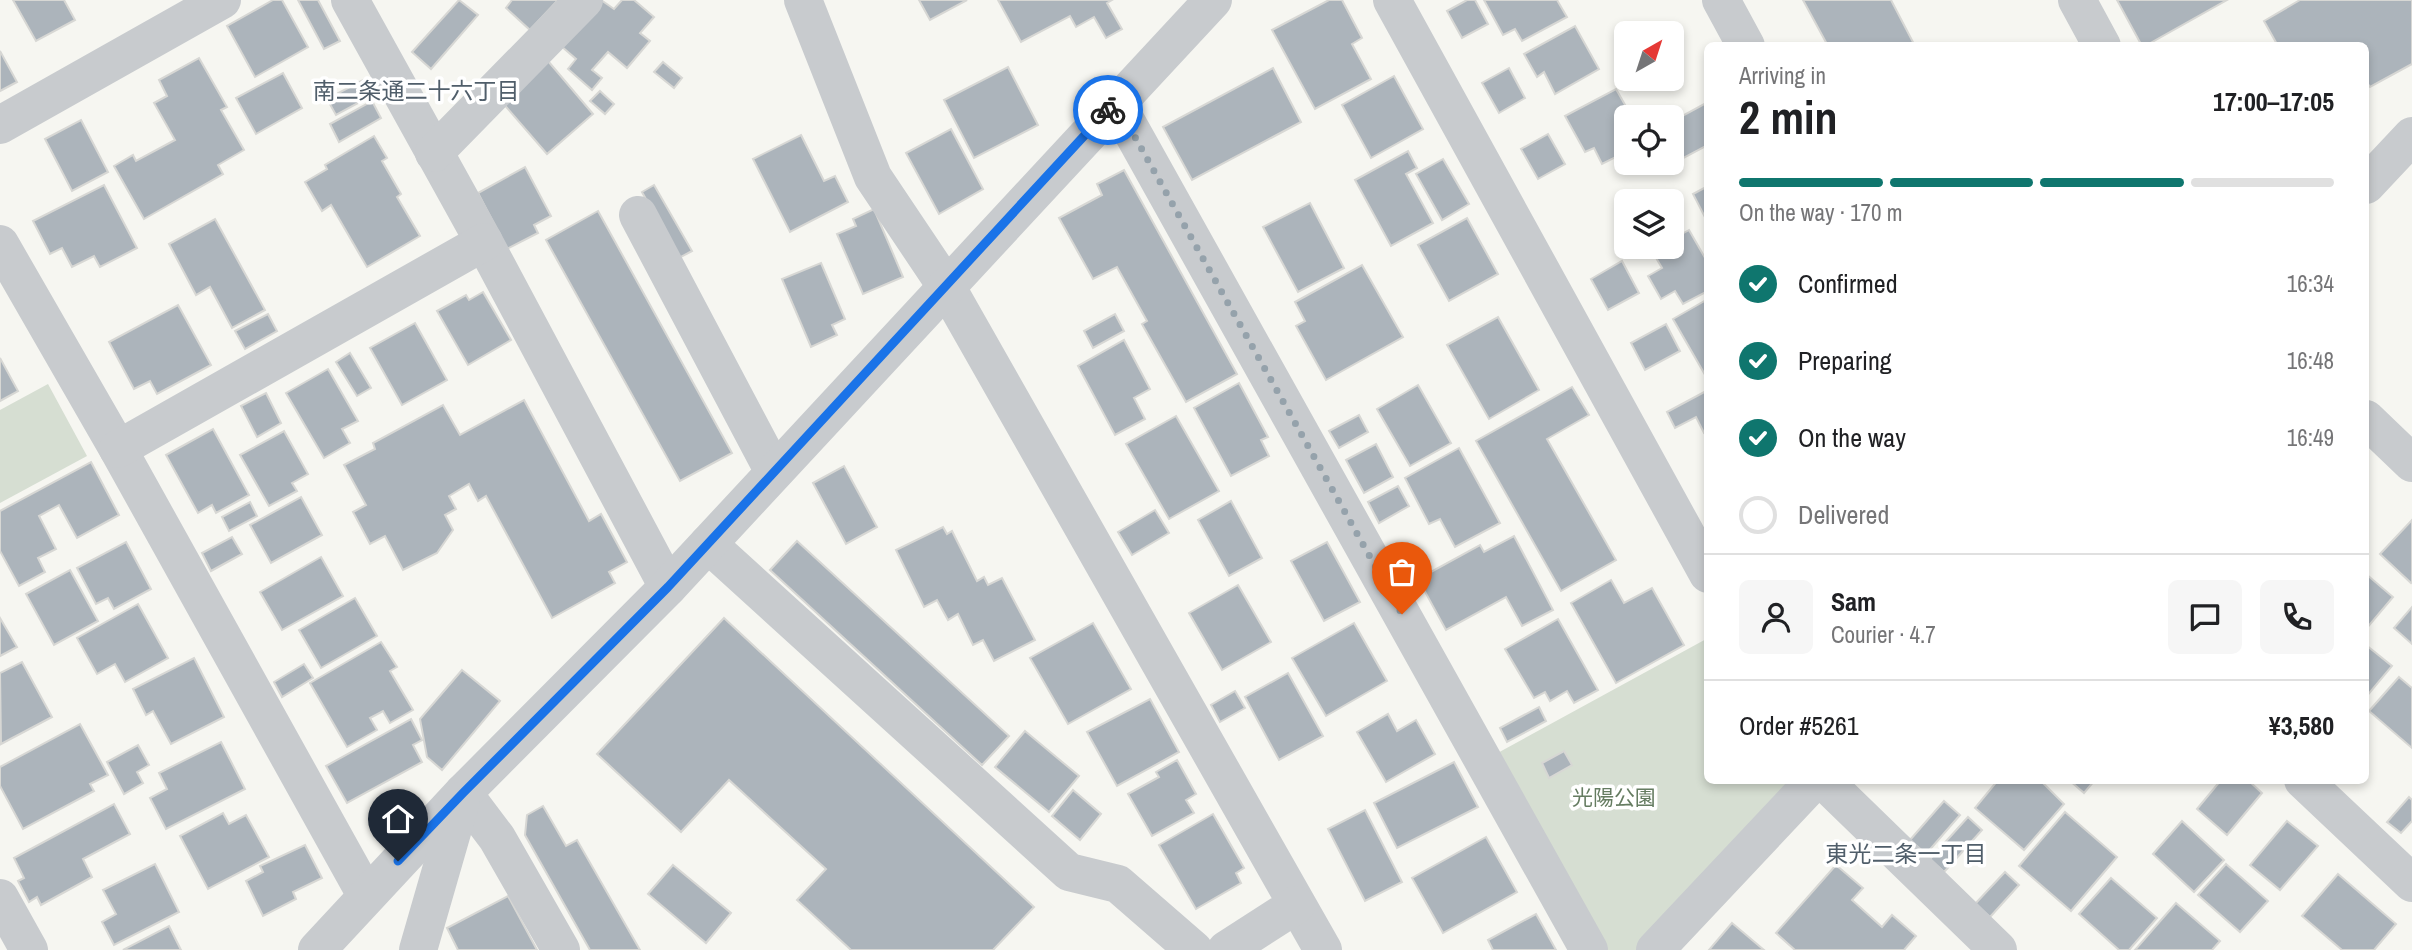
<!DOCTYPE html>
<html lang="en">
<head>
<meta charset="utf-8">
<style>
  :root { --surface:#fff; --page:#f6f6f6; --text:#202124; --muted:#757577; --line:#e0e0e0; --accent:#0f766e }
  body { margin:0; font-family:"Archivo Narrow","Noto Sans JP",sans-serif; background:var(--page); color:var(--text); height:100vh; display:flex; flex-direction:column; font-size:26px; white-space:nowrap }
  * { box-sizing:border-box; margin:0 }
  p { font-size:23px; color:var(--muted) }
  .icon { flex:none; width:38px; height:38px; fill:none; stroke:currentColor; stroke-width:2; stroke-linecap:round; stroke-linejoin:round }
  .map { position:relative; flex:1; overflow:hidden }
  .sheet { position:absolute; left:1704px; top:42px; width:665px; height:742px; display:flex; flex-direction:column; background:var(--surface); border-radius:10px; box-shadow:0 4px 10px #0003 }
  .sheet>* { flex:none }
  .needle { width:46px; rotate:39deg }
  .tools { position:absolute; left:1614px; top:21px; display:grid; gap:14px }
  .tools a { display:grid; place-items:center; width:70px; height:70px; border-radius:10px; background:var(--surface); box-shadow:0 4px 10px #0003; font-size:35px }
  .pin { position:absolute; display:grid; place-items:center; width:60px; height:60px; color:#fff; margin:-72px -30px; border-radius:50% 50% 50% 0; rotate:-45deg; box-shadow:0 0 7px #0007 }
  .pin .icon { rotate:45deg }
  .courier { position:absolute; display:grid; place-items:center; width:70px; height:70px; margin:-35px; border:5px solid #1a73e8; border-radius:50%; background:#fff; color:#222; box-shadow:0 2px 9px #0007 }
  .headline em { font-style:normal; font-weight:700 }
  .headline div { display:flex; flex-direction:column-reverse }
  .headline { display:flex; align-items:center; justify-content:space-between; height:119px; padding:0 35px }
  h1 { font-size:46px; font-weight:700; line-height:52px }
  .bar { display:grid; grid-template-columns:repeat(4,1fr); gap:10px 7px; align-content:center; height:84px; padding:0 35px }
  .bar i { height:9px; border-radius:5px; background:var(--line) }
  .bar .current { background:var(--accent) }
  .bar p { grid-column:span 4 }
  .line { display:flex; align-items:center; gap:18px; padding:0 35px; border-top:2px solid var(--line) }
  .line div { flex:1 }
  .round { display:grid; place-items:center; flex:none; width:74px; height:74px; border-radius:10px; background:var(--page) }
  ol { padding:0 35px; list-style:none }
  li { display:flex; align-items:center; gap:21px; height:77px }
  li p { margin-inline-start:auto }
  li .icon { padding:7px; border-radius:50%; background:var(--accent); color:#fff; stroke-width:4 }
  li:last-child { color:var(--muted) }
  li i { width:38px; height:38px; border:4px solid var(--line); border-radius:50% }
  .map>svg:first-child { display:block }
</style>
</head>
<body>
<div class="map">
<svg width="2412" height="950" viewBox="0 0 2412 950">
  <rect width="100%" height="100%" fill="#f6f6f1"/>
  <g fill="#d6ded2">
    <polygon points="48,384 87,456 0,503 0,410"/>
    <polygon points="1708,638 1708,780 1815,781 1655,950 1589,950 1483,761"/>
  </g>
  <g fill="#acb4bb" stroke="#d7d7d4" stroke-width="2">
    <polygon points="13,0 64,0 75,20 36,41"/>
    <polygon points="273,0 282,0 308,47 255,77 227,26"/>
    <polygon points="298,0 318,0 340,41 324,49"/>
    <polygon points="459,0 478,15 431,69 412,52"/>
    <polygon points="512,0 558,0 530,30 506,8"/>
    <polygon points="601,0 614,9 622,0 634,0 654,17 640,33 650,41 627,68 608,52 592,70 602,78 592,90 568,69 576,59 561,46"/>
    <polygon points="919,0 967,0 930,20"/>
    <polygon points="998,0 1112,0 1107,3 1122,29 1106,38 1094,17 1076,27 1070,16 1021,42"/>
    <polygon points="1329,0 1342,0 1362,38 1352,44 1371,79 1315,109 1272,30"/>
    <polygon points="1467,0 1475,0 1488,24 1462,38 1447,11"/>
    <polygon points="1484,0 1557,0 1567,17 1522,41 1515,29 1503,35"/>
    <polygon points="1803,0 1891,0 1915,46 1828,46"/>
    <polygon points="2117,0 2227,0 2145,46 2142,46"/>
    <polygon points="2300,0 2412,0 2412,64 2370,87 2366,81 2366,46 2278,46 2264,21"/>
    <polygon points="1575,26 1599,69 1555,94 1544,72 1537,77 1524,54"/>
    <polygon points="0,51 17,82 0,91"/>
    <polygon points="199,58 227,107 221,110 244,150 218,165 223,174 144,219 114,166 133,155 136,161 175,140 154,103 167,96 159,80"/>
    <polygon points="548,61 593,114 547,154 502,102"/>
    <polygon points="663,62 682,78 674,88 654,72"/>
    <polygon points="1008,67 1038,125 974,158 944,100"/>
    <polygon points="1273,68 1301,122 1192,180 1163,127"/>
    <polygon points="1509,68 1525,98 1499,113 1482,83"/>
    <polygon points="283,73 302,108 256,134 236,98"/>
    <polygon points="1394,76 1423,129 1371,158 1342,105"/>
    <polygon points="363,80 371,96 336,115 327,99"/>
    <polygon points="1616,89 1632,117 1626,117 1626,152 1602,164 1594,148 1585,152 1565,116"/>
    <polygon points="600,91 614,104 605,114 590,101"/>
    <polygon points="372,101 381,118 339,142 330,124"/>
    <polygon points="1708,102 1708,145 1674,163 1671,159 1671,122"/>
    <polygon points="81,120 108,172 72,191 45,139"/>
    <polygon points="951,129 983,189 939,214 906,153"/>
    <polygon points="1548,134 1565,164 1538,179 1521,149"/>
    <polygon points="801,135 824,181 835,176 848,202 790,232 753,159"/>
    <polygon points="374,136 387,158 382,161 401,194 397,197 420,236 367,267 331,205 322,211 305,182 327,169 325,165"/>
    <polygon points="1408,151 1417,168 1406,174 1433,223 1391,246 1355,180"/>
    <polygon points="1443,159 1469,204 1442,220 1416,174"/>
    <polygon points="525,167 551,216 534,225 538,233 507,249 478,193"/>
    <polygon points="1124,170 1237,374 1186,402 1142,324 1147,321 1117,267 1093,279 1059,218 1102,195 1097,184"/>
    <polygon points="104,185 137,248 100,267 94,256 72,267 62,248 50,254 33,221"/>
    <polygon points="654,185 692,251 679,258 642,192"/>
    <polygon points="1708,186 1708,223 1693,194"/>
    <polygon points="1310,203 1344,268 1298,292 1263,227"/>
    <polygon points="874,209 903,277 863,294 837,234 856,226 853,219"/>
    <polygon points="598,211 732,453 680,481 546,240"/>
    <polygon points="1467,218 1498,274 1449,301 1418,245"/>
    <polygon points="215,219 265,310 232,328 210,287 196,295 169,244"/>
    <polygon points="1689,230 1708,263 1708,291 1683,304 1675,291 1661,299 1648,276 1662,268 1652,251 1659,247 1671,247 1671,240"/>
    <polygon points="1622,261 1639,293 1608,310 1591,279"/>
    <polygon points="821,263 845,319 832,325 837,335 811,347 782,279"/>
    <polygon points="1362,265 1403,337 1326,380 1296,326 1305,321 1295,302"/>
    <polygon points="483,292 511,340 468,365 437,311 466,295 469,300"/>
    <polygon points="1708,299 1708,380 1673,319"/>
    <polygon points="178,305 211,365 157,394 150,381 134,389 109,342"/>
    <polygon points="268,314 277,331 245,349 235,331"/>
    <polygon points="1115,314 1124,331 1093,348 1084,331"/>
    <polygon points="1498,317 1539,390 1489,419 1447,345"/>
    <polygon points="415,323 447,380 402,405 370,348"/>
    <polygon points="1666,324 1680,351 1645,370 1631,343"/>
    <polygon points="1124,340 1150,389 1134,398 1145,419 1115,435 1078,366"/>
    <polygon points="350,353 371,388 357,396 336,362"/>
    <polygon points="0,358 18,391 0,401"/>
    <polygon points="328,369 358,421 342,429 350,443 324,458 286,393"/>
    <polygon points="1239,383 1268,437 1261,440 1269,456 1231,476 1194,408"/>
    <polygon points="1418,385 1451,443 1410,466 1377,409"/>
    <polygon points="1572,387 1589,415 1547,439 1616,560 1561,591 1476,441"/>
    <polygon points="1708,390 1708,431 1704,433 1696,417 1675,428 1667,412"/>
    <polygon points="266,393 281,423 257,437 241,406"/>
    <polygon points="524,400 589,521 601,514 627,562 609,572 615,583 552,618 486,496 478,501 469,484 449,496 456,509 445,515 453,530 437,553 403,570 385,536 370,544 353,512 366,505 344,465 375,449 373,443 443,405 460,435"/>
    <polygon points="1359,415 1368,432 1339,448 1329,431"/>
    <polygon points="1176,416 1219,491 1169,519 1126,444"/>
    <polygon points="213,429 249,495 216,513 212,505 198,513 166,455"/>
    <polygon points="284,431 308,474 292,483 297,491 269,506 240,455"/>
    <polygon points="1376,444 1393,477 1364,493 1346,460"/>
    <polygon points="1459,448 1500,523 1455,547 1440,519 1429,524 1405,478"/>
    <polygon points="91,462 119,515 77,538 59,505 39,516 56,549 38,558 45,572 19,586 0,551 0,511"/>
    <polygon points="844,466 877,527 846,544 813,483"/>
    <polygon points="1398,486 1409,506 1379,523 1368,502"/>
    <polygon points="301,497 322,535 271,563 250,525"/>
    <polygon points="1231,501 1262,558 1229,576 1198,520"/>
    <polygon points="250,502 257,516 229,531 222,517"/>
    <polygon points="1155,510 1169,533 1132,555 1118,532"/>
    <polygon points="2412,520 2412,582 2411,583 2380,554"/>
    <polygon points="943,527 947,534 952,531 977,581 984,577 988,585 1002,578 1035,640 994,661 983,640 973,645 958,614 948,620 937,600 924,607 896,550"/>
    <polygon points="1514,536 1553,610 1522,626 1506,597 1446,630 1418,579 1480,545 1484,552"/>
    <polygon points="232,537 242,554 211,571 202,553"/>
    <polygon points="797,541 1009,736 982,765 770,570"/>
    <polygon points="126,542 151,589 114,609 108,598 96,604 77,568"/>
    <polygon points="1327,542 1360,602 1324,621 1291,561"/>
    <polygon points="321,557 343,596 282,630 260,592"/>
    <polygon points="70,570 98,621 54,645 26,594"/>
    <polygon points="2366,574 2393,597 2366,629"/>
    <polygon points="1611,580 1624,603 1652,588 1684,645 1616,683 1571,603"/>
    <polygon points="1238,585 1271,642 1222,670 1189,613"/>
    <polygon points="355,598 377,636 321,668 299,630"/>
    <polygon points="138,604 168,658 125,682 115,664 97,674 77,638"/>
    <polygon points="2412,607 2412,644 2394,628"/>
    <polygon points="0,618 17,647 0,656"/>
    <polygon points="724,618 1034,907 993,950 851,950 797,900 826,869 729,780 681,832 597,754"/>
    <polygon points="1558,619 1598,690 1574,703 1567,691 1550,701 1545,692 1534,698 1505,649"/>
    <polygon points="1093,623 1131,689 1068,724 1030,658"/>
    <polygon points="1354,623 1387,681 1326,716 1292,658"/>
    <polygon points="381,642 397,667 390,671 413,710 390,723 383,711 370,718 377,730 347,747 310,683"/>
    <polygon points="2366,645 2392,666 2366,697"/>
    <polygon points="194,658 224,717 171,744 153,711 146,715 133,689"/>
    <polygon points="22,662 52,717 1,744 0,673"/>
    <polygon points="304,664 313,678 282,697 274,682"/>
    <polygon points="462,670 500,701 442,770 427,757 420,719"/>
    <polygon points="1288,673 1323,736 1279,760 1245,697"/>
    <polygon points="2399,677 2412,688 2412,748 2369,711"/>
    <polygon points="1235,691 1245,708 1220,722 1211,705"/>
    <polygon points="1150,699 1179,752 1117,786 1087,732"/>
    <polygon points="1539,707 1546,721 1507,742 1500,728"/>
    <polygon points="1388,714 1397,731 1416,720 1435,754 1386,782 1357,732"/>
    <polygon points="411,719 422,740 413,745 422,762 347,803 326,766"/>
    <polygon points="80,724 108,775 90,784 94,791 23,829 0,786 0,767"/>
    <polygon points="1025,731 1079,776 1049,812 995,767"/>
    <polygon points="221,742 245,789 166,829 150,798 167,789 159,773"/>
    <polygon points="138,745 149,765 137,772 143,783 124,794 107,762"/>
    <polygon points="1564,751 1572,765 1549,778 1542,763"/>
    <polygon points="1177,760 1196,794 1186,800 1194,813 1152,836 1128,794 1159,777 1156,772"/>
    <polygon points="1454,762 1478,807 1397,848 1374,803"/>
    <polygon points="1998,780 2040,780 2064,804 2024,850 1975,808"/>
    <polygon points="2069,780 2095,780 2084,793"/>
    <polygon points="2221,780 2248,780 2262,793 2227,835 2197,809"/>
    <polygon points="1073,790 1101,814 1080,840 1052,816"/>
    <polygon points="2409,797 2412,800 2412,821 2401,833 2387,822"/>
    <polygon points="1944,801 1960,815 1926,854 1910,840"/>
    <polygon points="114,804 130,834 83,859 92,877 41,905 37,897 29,902 18,881 24,878 14,858"/>
    <polygon points="543,806 566,846 577,840 640,950 590,950 525,835 527,815"/>
    <polygon points="1365,810 1402,882 1365,901 1328,829"/>
    <polygon points="2065,812 2117,857 2071,911 2019,866"/>
    <polygon points="223,813 229,824 246,815 269,857 208,889 180,836"/>
    <polygon points="1213,814 1244,868 1236,873 1241,883 1196,909 1159,845"/>
    <polygon points="1968,817 1982,830 1944,872 1930,859"/>
    <polygon points="2182,821 2224,860 2194,892 2153,854"/>
    <polygon points="2287,821 2318,846 2280,890 2250,865"/>
    <polygon points="1486,837 1517,892 1443,933 1412,878"/>
    <polygon points="305,845 322,878 293,892 296,899 263,916 246,881 263,872 260,866"/>
    <polygon points="155,864 179,912 114,945 102,922 116,914 103,890"/>
    <polygon points="2226,864 2268,901 2240,932 2198,895"/>
    <polygon points="673,865 731,913 706,943 648,894"/>
    <polygon points="1836,865 1863,888 1852,900 1882,927 1892,915 1916,936 1904,950 1795,950 1776,933"/>
    <polygon points="2005,872 2019,885 1990,917 1975,904"/>
    <polygon points="2338,874 2396,924 2374,950 2342,950 2302,916"/>
    <polygon points="2111,878 2157,918 2129,950 2119,950 2079,914"/>
    <polygon points="508,896 537,950 458,950 447,928"/>
    <polygon points="2176,903 2220,941 2212,950 2135,950"/>
    <polygon points="1536,914 1556,950 1493,950 1488,940"/>
    <polygon points="1732,923 1764,950 1709,950"/>
    <polygon points="169,926 181,950 123,950"/>
  </g>
  <g fill="none" stroke-linecap="round" stroke-linejoin="round">
    <g stroke="#c8cbce" stroke-width="38">
      <polyline points="350,0 484,242 668,587"/>
      <polyline points="803,0 873,177 946,286 1323,950"/>
      <polyline points="1392,0 1708,574"/>
      <polyline points="1721,0 1746,46"/>
      <polyline points="2077,0 2102,46"/>
      <polyline points="1116,103 1589,950"/>
      <polyline points="0,125 222,0"/>
      <polyline points="434,153 584,0"/>
      <polyline points="2366,185 2412,136"/>
      <polyline points="638,215 774,472"/>
      <polyline points="0,244 118,449 366,895"/>
      <polyline points="2366,419 2412,463"/>
      <polyline points="118,449 484,242"/>
      <polyline points="708,544 1069,872 1118,884 1194,950"/>
      <polyline points="1823,780 1998,950"/>
      <polyline points="2303,780 2412,883"/>
      <polyline points="463,793 497,838 561,950"/>
      <polyline points="0,898 29,950"/>
      <polyline points="317,950 463,793 668,587 1213,0"/>
      <polyline points="418,950 461,801"/>
      <polyline points="1226,950 1296,905"/>
      <polyline points="1655,950 1815,780"/>
    </g>
  </g>
  <g fill="none" stroke-linecap="round" stroke-linejoin="round">
    <polyline stroke="#95a2ab" stroke-width="7" stroke-dasharray="0 12.6" points="1108,110 1116,103 1402,614"/>
    <polyline stroke="#1a73e8" stroke-width="9" points="398,861 463,793 668,587 1108,110"/>
  </g>
  <g text-anchor="middle" stroke-width="7" stroke-linejoin="round" paint-order="stroke">
    <g font-size="21" fill="#657c61" stroke="#fff">
      <text x="1614" y="805">光陽公園</text>
    </g>
    <g font-size="23" fill="#505e6a" stroke="#fff">
      <text x="416" y="99">南二条通二十六丁目</text>
      <text x="1906" y="862">東光二条一丁目</text>
    </g>
  </g>
</svg>
<div class="tools">
<a><svg class="needle" viewBox="-14 -14 28 28"><path d="M0-13l5 13h-10z" fill="#e53935"/><path d="M0 13l5-13h-10z" fill="#757577"/></svg></a>
<a><svg class="icon" aria-label="locate" viewBox="0 0 24 24"><circle cx="12" cy="12" r="6"/><path d="M12 2v4M12 18v4M2 12h4M18 12h4"/></svg></a>
<a><svg class="icon" aria-label="layers" viewBox="0 0 24 24"><path d="M12 4l9 5-9 5-9-5zM3 14l9 5 9-5"/></svg></a>
</div>
<div class="pin" style="left:1402px;top:614px;background:#ea580c"><svg class="icon" aria-label="bag" viewBox="0 0 24 24"><path d="M5 8h14l-1 12H6zM9 8a3 3 0 0 1 6 0"/></svg></div>
<div class="pin" style="left:398px;top:861px;background:#1f2937"><svg class="icon" aria-label="home" viewBox="0 0 24 24"><path d="M3 11l9-7 9 7M6 9v11h12V9"/></svg></div>
<div class="courier" style="left:1108px;top:110px"><svg class="icon" aria-label="bike" viewBox="0 0 24 24"><circle cx="6" cy="16" r="4"/><circle cx="18" cy="16" r="4"/><path d="M6 16l4-8h5l3 8M10 8l3 8H6M13 5h3"/></svg></div>
<section class="sheet">
<div class="headline"><div><h1>2 min</h1><p>Arriving in</p></div><em>17:00–17:05</em></div>
<div class="bar"><i class="current"></i><i class="current"></i><i class="current"></i><i></i><p>On the way · 170 m</p></div>
<ol>
<li><svg class="icon" aria-label="check" viewBox="0 0 24 24"><path d="M5 12l5 5 9-10"/></svg>Confirmed<p>16:34</p></li>
<li><svg class="icon" aria-label="check" viewBox="0 0 24 24"><path d="M5 12l5 5 9-10"/></svg>Preparing<p>16:48</p></li>
<li><svg class="icon" aria-label="check" viewBox="0 0 24 24"><path d="M5 12l5 5 9-10"/></svg>On the way<p>16:49</p></li>
<li><i></i>Delivered</li>
</ol>
<div class="line" style="height:126px"><a class="round"><svg class="icon" aria-label="person" viewBox="0 0 24 24"><circle cx="12" cy="8" r="4"/><path d="M4 21q1-7 8-7t8 7"/></svg></a><div><b>Sam</b><p>Courier · 4.7</p></div><a class="round"><svg class="icon" aria-label="chat" viewBox="0 0 24 24"><path d="M4 5h16v11H9l-5 4z"/></svg></a><a class="round"><svg class="icon" aria-label="phone" viewBox="0 0 24 24"><path d="M5 4h4l2 5-3 2q2 4 5 5l2-3 5 2v4C11 20 4 13 5 4z"/></svg></a></div>
<div class="line" style="height:91px"><div>Order #5261</div><b>¥3,580</b></div>
</section>
</div>
</body>
</html>
